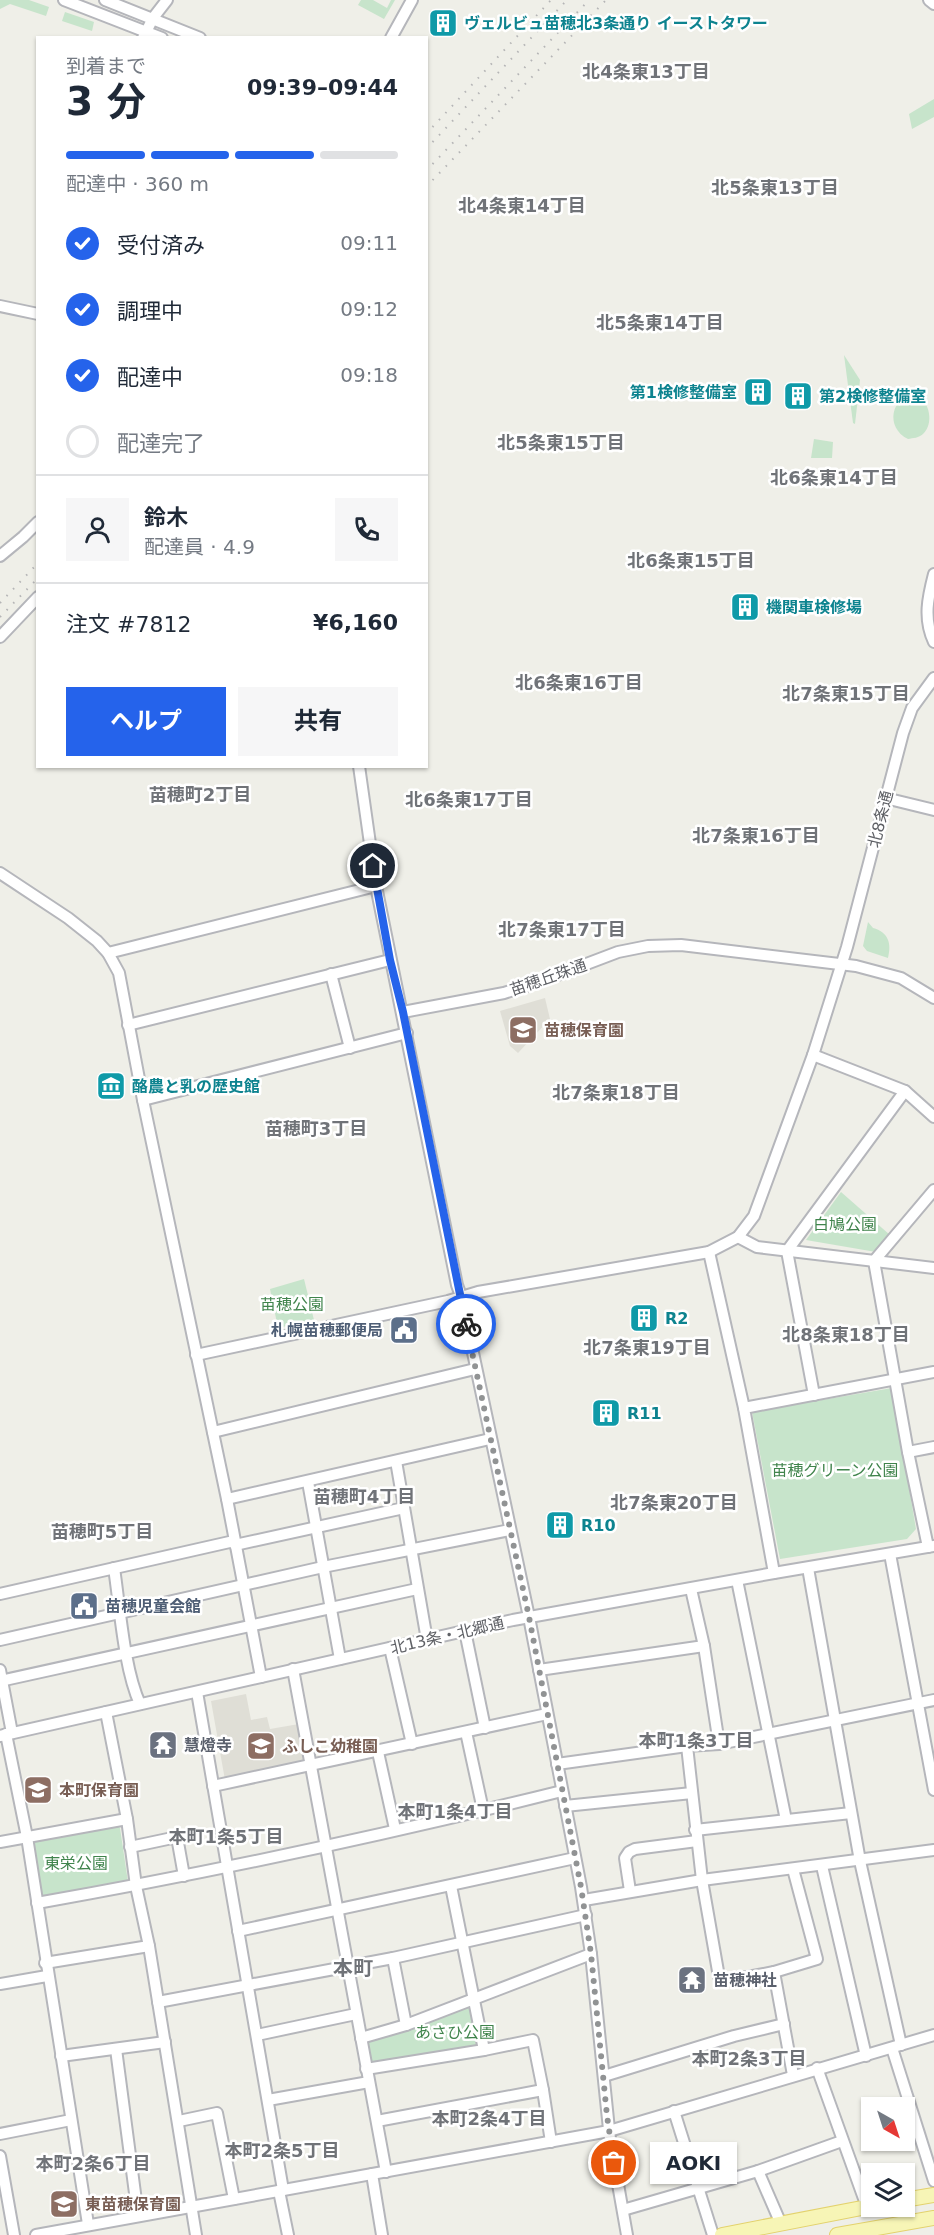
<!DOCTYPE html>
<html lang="ja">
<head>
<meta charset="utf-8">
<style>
  :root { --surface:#fff; --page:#f6f6f7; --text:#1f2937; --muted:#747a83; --line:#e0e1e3; --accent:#2563eb }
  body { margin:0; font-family:"DejaVu Sans","Noto Sans JP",sans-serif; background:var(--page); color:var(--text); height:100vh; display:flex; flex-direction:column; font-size:22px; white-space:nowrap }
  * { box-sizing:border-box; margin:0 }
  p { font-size:20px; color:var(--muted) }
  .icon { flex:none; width:33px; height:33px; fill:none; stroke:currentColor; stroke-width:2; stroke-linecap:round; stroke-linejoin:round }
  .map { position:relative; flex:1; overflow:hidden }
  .sheet { position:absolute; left:36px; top:36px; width:392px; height:732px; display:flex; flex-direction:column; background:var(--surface); border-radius:0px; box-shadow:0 2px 4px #0004 }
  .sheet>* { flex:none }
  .needle { width:39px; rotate:141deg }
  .buttons { position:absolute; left:861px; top:2097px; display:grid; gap:12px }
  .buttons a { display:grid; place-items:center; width:54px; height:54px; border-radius:0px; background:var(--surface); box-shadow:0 2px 4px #0004; font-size:30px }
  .pin { position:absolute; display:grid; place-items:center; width:51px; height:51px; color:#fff; margin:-26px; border:3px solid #fff; border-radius:50%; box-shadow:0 2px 6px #0007 }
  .courier { position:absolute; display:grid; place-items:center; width:60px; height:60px; margin:-30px; border:4px solid #2563eb; border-radius:50%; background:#fff; color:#222; box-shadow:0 2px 8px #0007 }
  .bubble { position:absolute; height:42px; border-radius:0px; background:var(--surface); box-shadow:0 2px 4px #0004; font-size:20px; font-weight:700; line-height:42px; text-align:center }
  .head em { font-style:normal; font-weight:700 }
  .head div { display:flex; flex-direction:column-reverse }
  .head { display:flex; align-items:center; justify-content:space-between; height:102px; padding:0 30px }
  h1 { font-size:39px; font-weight:700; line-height:45px }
  .bar { display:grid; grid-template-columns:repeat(4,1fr); gap:9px 6px; align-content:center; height:72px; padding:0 30px }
  .bar i { height:8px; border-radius:4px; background:var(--line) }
  .bar .current { background:var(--accent) }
  .bar p { grid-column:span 4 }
  .line { display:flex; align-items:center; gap:15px; padding:0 30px; border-top:2px solid var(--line) }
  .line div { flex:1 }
  .round { display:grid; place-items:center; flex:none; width:63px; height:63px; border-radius:0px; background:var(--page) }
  ol { padding:0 30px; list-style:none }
  li { display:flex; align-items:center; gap:18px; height:66px }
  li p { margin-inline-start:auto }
  li .icon { padding:6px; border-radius:50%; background:var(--accent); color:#fff; stroke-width:4 }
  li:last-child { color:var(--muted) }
  li i { width:33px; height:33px; border:3px solid var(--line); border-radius:50% }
  .action { display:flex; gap:12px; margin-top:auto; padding:12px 30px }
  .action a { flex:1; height:69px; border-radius:0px; background:var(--accent); color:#fff; font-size:24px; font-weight:700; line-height:69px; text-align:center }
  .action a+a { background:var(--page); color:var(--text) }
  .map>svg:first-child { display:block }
</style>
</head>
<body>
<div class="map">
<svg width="934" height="2235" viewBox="0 0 934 2235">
  <rect width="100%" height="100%" fill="#efefe8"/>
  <g fill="#dfded6">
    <polygon points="545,998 550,1019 518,1053 510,1046 500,1011"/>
    <polygon points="246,1694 251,1720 267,1717 270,1729 299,1724 307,1763 225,1780 211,1701"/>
  </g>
  <g fill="#c7e4cb">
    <polygon points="0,0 29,0 49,7 46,16 10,4 0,9"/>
    <polygon points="361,0 373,0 387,8 391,0 395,0 384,19 358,5"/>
    <polygon points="65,12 94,22 92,31 62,21"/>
    <polygon points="934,99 934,117 912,129 909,114"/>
    <polygon points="844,355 860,380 855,424 853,423"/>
    <path d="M917 395C930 402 934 424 923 434 919 438 913 438 908 439 885 428 890 395 917 395Z"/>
    <polygon points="814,439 833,442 832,458 811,458"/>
    <path d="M868 922 873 928C888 932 892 943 888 958L867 951 863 946Z"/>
    <polygon points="841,1192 890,1235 876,1252 806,1240"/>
    <polygon points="304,1279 314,1320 278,1328 270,1289"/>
    <polygon points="892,1388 916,1529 907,1539 780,1559 752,1412"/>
    <polygon points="118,1826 120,1828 128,1882 42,1898 33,1840"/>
    <polygon points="468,2006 471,2008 479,2046 371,2067 367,2043 368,2041"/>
  </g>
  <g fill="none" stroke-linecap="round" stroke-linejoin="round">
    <g stroke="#b5b6bb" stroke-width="14">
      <g id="minor">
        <polyline points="64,0 162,38"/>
        <polyline points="105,0 200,38"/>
        <polyline points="929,0 934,4"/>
        <polyline points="143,38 153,18 167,0"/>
        <polyline points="391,38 412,0"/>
        <polyline points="0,306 38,314"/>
        <polyline points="0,556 23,537 38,522"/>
        <path d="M934 574C928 597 923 619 934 642"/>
        <polyline points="0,637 38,597"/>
        <polyline points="359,766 376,886 457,1285 461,1296 529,1617 581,1887 591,1954 610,2139 627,2235"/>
        <polyline points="885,798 934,810"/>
        <polyline points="0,873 68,918 97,941 108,953 119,973 143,1100 227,1499 261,1677"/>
        <polyline points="108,953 376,886"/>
        <polyline points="331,974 350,1048"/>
        <polyline points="403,1012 504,993 539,982 618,952 648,946 681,945 856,966 901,978 934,998"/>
        <polyline points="128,1025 390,960"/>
        <polyline points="813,1055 905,1091 934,1117"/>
        <polyline points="143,1100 407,1033"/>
        <polyline points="738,1237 757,1247 934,1268"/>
        <polyline points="709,1252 744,1408"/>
        <polyline points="196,1355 448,1301 478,1292 709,1252 738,1237 754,1216 813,1055 847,947 903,733 912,708 934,678"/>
        <polyline points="814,1395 787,1251 905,1091"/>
        <polyline points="213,1432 475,1369"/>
        <polyline points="908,1452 934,1447"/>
        <polyline points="396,1461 427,1640"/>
        <polyline points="308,1482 340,1659"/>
        <polyline points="227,1499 490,1439"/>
        <polyline points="235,1545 404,1508"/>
        <polyline points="928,1547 908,1452 874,1261 934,1190"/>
        <polyline points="890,1554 934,1790"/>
        <path d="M114 1568C120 1608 124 1669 140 1704"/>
        <polyline points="808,1568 860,1861 901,2045"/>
        <polyline points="774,1573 744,1408 934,1372"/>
        <polyline points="737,1580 786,1820"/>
        <polyline points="691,1589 704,1646 719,1744"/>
        <polyline points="0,1594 234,1541"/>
        <polyline points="465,1631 485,1728"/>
        <polyline points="0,1640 323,1567 510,1530"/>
        <polyline points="390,1648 412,1744"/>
        <polyline points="293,1669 386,2172"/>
        <polyline points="0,1670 12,1733"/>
        <polyline points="539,1670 704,1646"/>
        <polyline points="0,1681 417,1589"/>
        <polyline points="197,1692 283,2190"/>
        <polyline points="106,1712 127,1819 136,1886 149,1946 196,2235"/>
        <polyline points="466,1732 483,1810"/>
        <polyline points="6,1734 27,1837 88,2224"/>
        <polyline points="0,1736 513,1620 774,1573 934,1546"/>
        <polyline points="687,1746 702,1880 719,1977 726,1981 774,1972 793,2075"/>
        <polyline points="378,1752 395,1829"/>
        <polyline points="557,1764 687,1746 719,1744 934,1700"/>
        <polyline points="213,1786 547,1714"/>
        <polyline points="565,1806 692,1793"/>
        <polyline points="695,1830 851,1813"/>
        <polyline points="0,1842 127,1819"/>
        <polyline points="130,1847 177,1837 184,1876"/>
        <polyline points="822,1866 866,2056"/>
        <polyline points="451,1886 484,2050 533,2040 543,2090 551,2142"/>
        <polyline points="630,1891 625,1858 629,1852 635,1849 697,1841"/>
        <polyline points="584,1900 702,1880 934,1850"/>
        <path d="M37 1903C213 1872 389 1834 562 1791"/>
        <polyline points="238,1931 575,1858"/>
        <polyline points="393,1958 406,2025"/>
        <polyline points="45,1963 149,1946"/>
        <polyline points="774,1972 817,1959 793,1869"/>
        <polyline points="0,1984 47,1976"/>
        <polyline points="158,2002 393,1958 586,1915"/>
        <polyline points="257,2035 356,2014"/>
        <polyline points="361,2038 406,2025 591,1954"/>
        <polyline points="892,2048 934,2181"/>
        <polyline points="116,2049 138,2216"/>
        <polyline points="61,2056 165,2042"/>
        <polyline points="817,2068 867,2207"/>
        <polyline points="366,2069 484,2050"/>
        <polyline points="604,2076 734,2036 784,2024"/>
        <polyline points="268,2100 369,2082"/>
        <polyline points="674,2111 713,2235"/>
        <polyline points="179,2121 217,2113 234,2199"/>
        <polyline points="377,2121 543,2090"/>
        <polyline points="0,2134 71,2120"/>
        <polyline points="0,2156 14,2235"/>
        <polyline points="758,2171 781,2224"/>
        <polyline points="372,2174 382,2235"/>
        <polyline points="279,2191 288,2235"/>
        <polyline points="623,2210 758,2171 842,2141"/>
        <polyline points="36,2235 609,2131 934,2035"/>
      </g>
    </g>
    <g stroke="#e3d26d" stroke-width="16">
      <g id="major">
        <polyline points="904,2200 934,2195"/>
        <polyline points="722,2235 872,2206"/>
        <polyline points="837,2235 934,2218"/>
      </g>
    </g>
    <use href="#minor" stroke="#fff" stroke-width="10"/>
    <use href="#major" stroke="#f7f5b6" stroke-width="14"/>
    <g stroke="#b5b5b6" stroke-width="2" stroke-dasharray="1.5 8" stroke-linecap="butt">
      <polyline points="426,134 551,0"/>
      <polyline points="426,149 567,0"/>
      <polyline points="426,171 589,0"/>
      <polyline points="426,187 606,0"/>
      <polyline points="0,603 38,563"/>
      <polyline points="0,617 38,578"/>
    </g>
  </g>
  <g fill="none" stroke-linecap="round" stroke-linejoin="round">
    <polyline stroke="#919394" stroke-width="6" stroke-dasharray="0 10.8" points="466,1324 529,1617 581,1887 591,1954 607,2116 614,2163"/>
    <polyline stroke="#2563eb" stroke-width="8" points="373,866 390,960 403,1012 466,1324"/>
  </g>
  <defs>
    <g id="building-square" transform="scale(1.5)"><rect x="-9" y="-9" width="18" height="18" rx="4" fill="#0f9aa8" stroke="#fff"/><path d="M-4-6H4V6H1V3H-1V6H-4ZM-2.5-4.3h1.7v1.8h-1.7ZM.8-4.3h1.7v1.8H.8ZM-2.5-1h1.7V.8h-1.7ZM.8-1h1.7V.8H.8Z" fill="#fff"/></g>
    <g id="school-square" transform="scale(1.5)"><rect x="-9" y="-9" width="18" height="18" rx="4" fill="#8d6e63" stroke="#fff"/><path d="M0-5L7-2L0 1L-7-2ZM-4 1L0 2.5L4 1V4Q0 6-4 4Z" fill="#fff"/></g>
    <g id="museum-square" transform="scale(1.5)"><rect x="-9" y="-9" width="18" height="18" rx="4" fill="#0f9aa8" stroke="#fff"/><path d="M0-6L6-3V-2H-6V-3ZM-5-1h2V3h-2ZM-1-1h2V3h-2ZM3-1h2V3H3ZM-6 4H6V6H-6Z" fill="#fff"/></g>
    <g id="civic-square" transform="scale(1.5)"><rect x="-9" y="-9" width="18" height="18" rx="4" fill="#5c6f8a" stroke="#fff"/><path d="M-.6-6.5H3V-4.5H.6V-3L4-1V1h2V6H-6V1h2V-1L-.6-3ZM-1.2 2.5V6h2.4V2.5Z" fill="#fff"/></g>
    <g id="temple-square" transform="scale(1.5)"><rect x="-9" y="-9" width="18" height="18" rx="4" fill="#6b7280" stroke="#fff"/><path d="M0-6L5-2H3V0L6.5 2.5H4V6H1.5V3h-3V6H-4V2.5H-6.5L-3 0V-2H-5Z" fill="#fff"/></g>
  </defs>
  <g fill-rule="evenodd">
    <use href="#building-square" x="443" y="23"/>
    <use href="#building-square" x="758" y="392"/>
    <use href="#building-square" x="798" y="396"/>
    <use href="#building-square" x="745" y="607"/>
    <use href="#school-square" x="523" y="1030"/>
    <use href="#museum-square" x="111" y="1086"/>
    <use href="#building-square" x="644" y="1318"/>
    <use href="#civic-square" x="404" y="1330"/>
    <use href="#building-square" x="606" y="1413"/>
    <use href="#building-square" x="560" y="1525"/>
    <use href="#civic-square" x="84" y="1606"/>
    <use href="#temple-square" x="163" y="1745"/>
    <use href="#school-square" x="261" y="1746"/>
    <use href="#school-square" x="38" y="1790"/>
    <use href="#temple-square" x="692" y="1980"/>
    <use href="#school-square" x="64" y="2204"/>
  </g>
  <g text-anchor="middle" stroke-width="5" stroke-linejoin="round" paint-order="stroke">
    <g font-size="16" font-weight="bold" fill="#0d838f" stroke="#fff" text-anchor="start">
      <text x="464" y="29">ヴェルビュ苗穂北3条通り イーストタワー</text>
      <text x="737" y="398" text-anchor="end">第1検修整備室</text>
      <text x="819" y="402">第2検修整備室</text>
      <text x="766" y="613">機関車検修場</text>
      <text x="132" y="1092">酪農と乳の歴史館</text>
      <text x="665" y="1324">R2</text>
      <text x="627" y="1419">R11</text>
      <text x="581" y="1531">R10</text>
    </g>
    <g font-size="16" fill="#5f6166" stroke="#fff">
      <text transform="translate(880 819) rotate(-76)" y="6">北8条通</text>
      <text transform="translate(548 977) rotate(-19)" y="6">苗穂丘珠通</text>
      <text transform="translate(447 1635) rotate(-13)" y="6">北13条・北郷通</text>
    </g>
    <g font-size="16" font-weight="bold" fill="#785e54" stroke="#fff" text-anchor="start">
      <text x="544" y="1036">苗穂保育園</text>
      <text x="282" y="1752">ふしこ幼稚園</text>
      <text x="59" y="1796">本町保育園</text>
      <text x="85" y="2210">東苗穂保育園</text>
    </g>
    <g font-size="16" fill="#40844c" stroke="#fff">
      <text x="845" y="1230">白鳩公園</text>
      <text x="292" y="1310">苗穂公園</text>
      <text x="835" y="1476">苗穂グリーン公園</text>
      <text x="76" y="1869">東栄公園</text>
      <text x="455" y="2038">あさひ公園</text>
    </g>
    <g font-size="16" font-weight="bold" fill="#4e5e75" stroke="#fff" text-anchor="end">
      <text x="383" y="1336">札幌苗穂郵便局</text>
      <text x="105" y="1612" text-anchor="start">苗穂児童会館</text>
    </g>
    <g font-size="16" font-weight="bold" fill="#5b616d" stroke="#fff" text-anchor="start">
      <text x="184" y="1751">慧燈寺</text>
      <text x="713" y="1986">苗穂神社</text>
    </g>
    <g font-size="18" font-weight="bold" fill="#707378" stroke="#fff">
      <text x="646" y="78">北4条東13丁目</text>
      <text x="775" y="194">北5条東13丁目</text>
      <text x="522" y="212">北4条東14丁目</text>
      <text x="660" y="329">北5条東14丁目</text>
      <text x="561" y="449">北5条東15丁目</text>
      <text x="834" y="484">北6条東14丁目</text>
      <text x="691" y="567">北6条東15丁目</text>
      <text x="579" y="689">北6条東16丁目</text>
      <text x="846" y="700">北7条東15丁目</text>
      <text x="200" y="801">苗穂町2丁目</text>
      <text x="469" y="806">北6条東17丁目</text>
      <text x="756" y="842">北7条東16丁目</text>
      <text x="562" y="936">北7条東17丁目</text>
      <text x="616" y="1099">北7条東18丁目</text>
      <text x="316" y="1135">苗穂町3丁目</text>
      <text x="846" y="1341">北8条東18丁目</text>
      <text x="647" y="1354">北7条東19丁目</text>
      <text x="364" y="1503">苗穂町4丁目</text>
      <text x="674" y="1509">北7条東20丁目</text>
      <text x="102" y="1538">苗穂町5丁目</text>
      <text x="696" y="1747">本町1条3丁目</text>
      <text x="455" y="1818">本町1条4丁目</text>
      <text x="226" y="1843">本町1条5丁目</text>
      <text x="749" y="2065">本町2条3丁目</text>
      <text x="489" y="2125">本町2条4丁目</text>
      <text x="282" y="2157">本町2条5丁目</text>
      <text x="93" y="2170">本町2条6丁目</text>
    </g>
    <g font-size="20" font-weight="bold" fill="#707378" stroke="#fff">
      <text x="353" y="1975">本町</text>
    </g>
  </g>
</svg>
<div class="buttons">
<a><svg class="needle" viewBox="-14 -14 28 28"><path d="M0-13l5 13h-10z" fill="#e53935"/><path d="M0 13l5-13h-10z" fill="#747a83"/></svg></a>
<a><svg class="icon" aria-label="layers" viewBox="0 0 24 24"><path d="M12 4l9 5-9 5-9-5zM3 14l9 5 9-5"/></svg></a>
</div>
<div class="pin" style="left:614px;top:2163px;background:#ea580c"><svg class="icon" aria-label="bag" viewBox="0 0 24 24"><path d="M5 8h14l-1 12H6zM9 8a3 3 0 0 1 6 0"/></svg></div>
<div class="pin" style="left:373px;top:866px;background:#1f2937"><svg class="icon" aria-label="home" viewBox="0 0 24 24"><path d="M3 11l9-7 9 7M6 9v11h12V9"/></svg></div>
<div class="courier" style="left:466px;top:1324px"><svg class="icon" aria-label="bike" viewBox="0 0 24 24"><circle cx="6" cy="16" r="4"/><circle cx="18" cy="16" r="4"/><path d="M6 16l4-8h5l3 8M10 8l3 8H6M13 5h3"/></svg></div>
<div class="bubble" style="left:650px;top:2142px;width:87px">AOKI</div>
<section class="sheet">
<div class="head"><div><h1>3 分</h1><p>到着まで</p></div><em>09:39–09:44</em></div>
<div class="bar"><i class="current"></i><i class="current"></i><i class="current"></i><i></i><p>配達中 · 360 m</p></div>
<ol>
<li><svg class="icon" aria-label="check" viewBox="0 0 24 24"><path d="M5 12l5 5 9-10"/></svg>受付済み<p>09:11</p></li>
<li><svg class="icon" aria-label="check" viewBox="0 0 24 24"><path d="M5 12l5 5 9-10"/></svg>調理中<p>09:12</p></li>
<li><svg class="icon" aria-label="check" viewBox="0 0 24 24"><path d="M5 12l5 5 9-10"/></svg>配達中<p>09:18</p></li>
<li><i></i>配達完了</li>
</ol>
<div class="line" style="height:108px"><a class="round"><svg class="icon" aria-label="person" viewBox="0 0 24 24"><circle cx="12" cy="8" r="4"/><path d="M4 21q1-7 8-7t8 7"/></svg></a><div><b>鈴木</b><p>配達員 · 4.9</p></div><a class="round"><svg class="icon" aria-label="phone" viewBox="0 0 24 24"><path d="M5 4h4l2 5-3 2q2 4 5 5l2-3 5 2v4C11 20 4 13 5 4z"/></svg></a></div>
<div class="line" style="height:78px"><div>注文 #7812</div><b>¥6,160</b></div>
<div class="action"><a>ヘルプ</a><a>共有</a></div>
</section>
</div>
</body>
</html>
